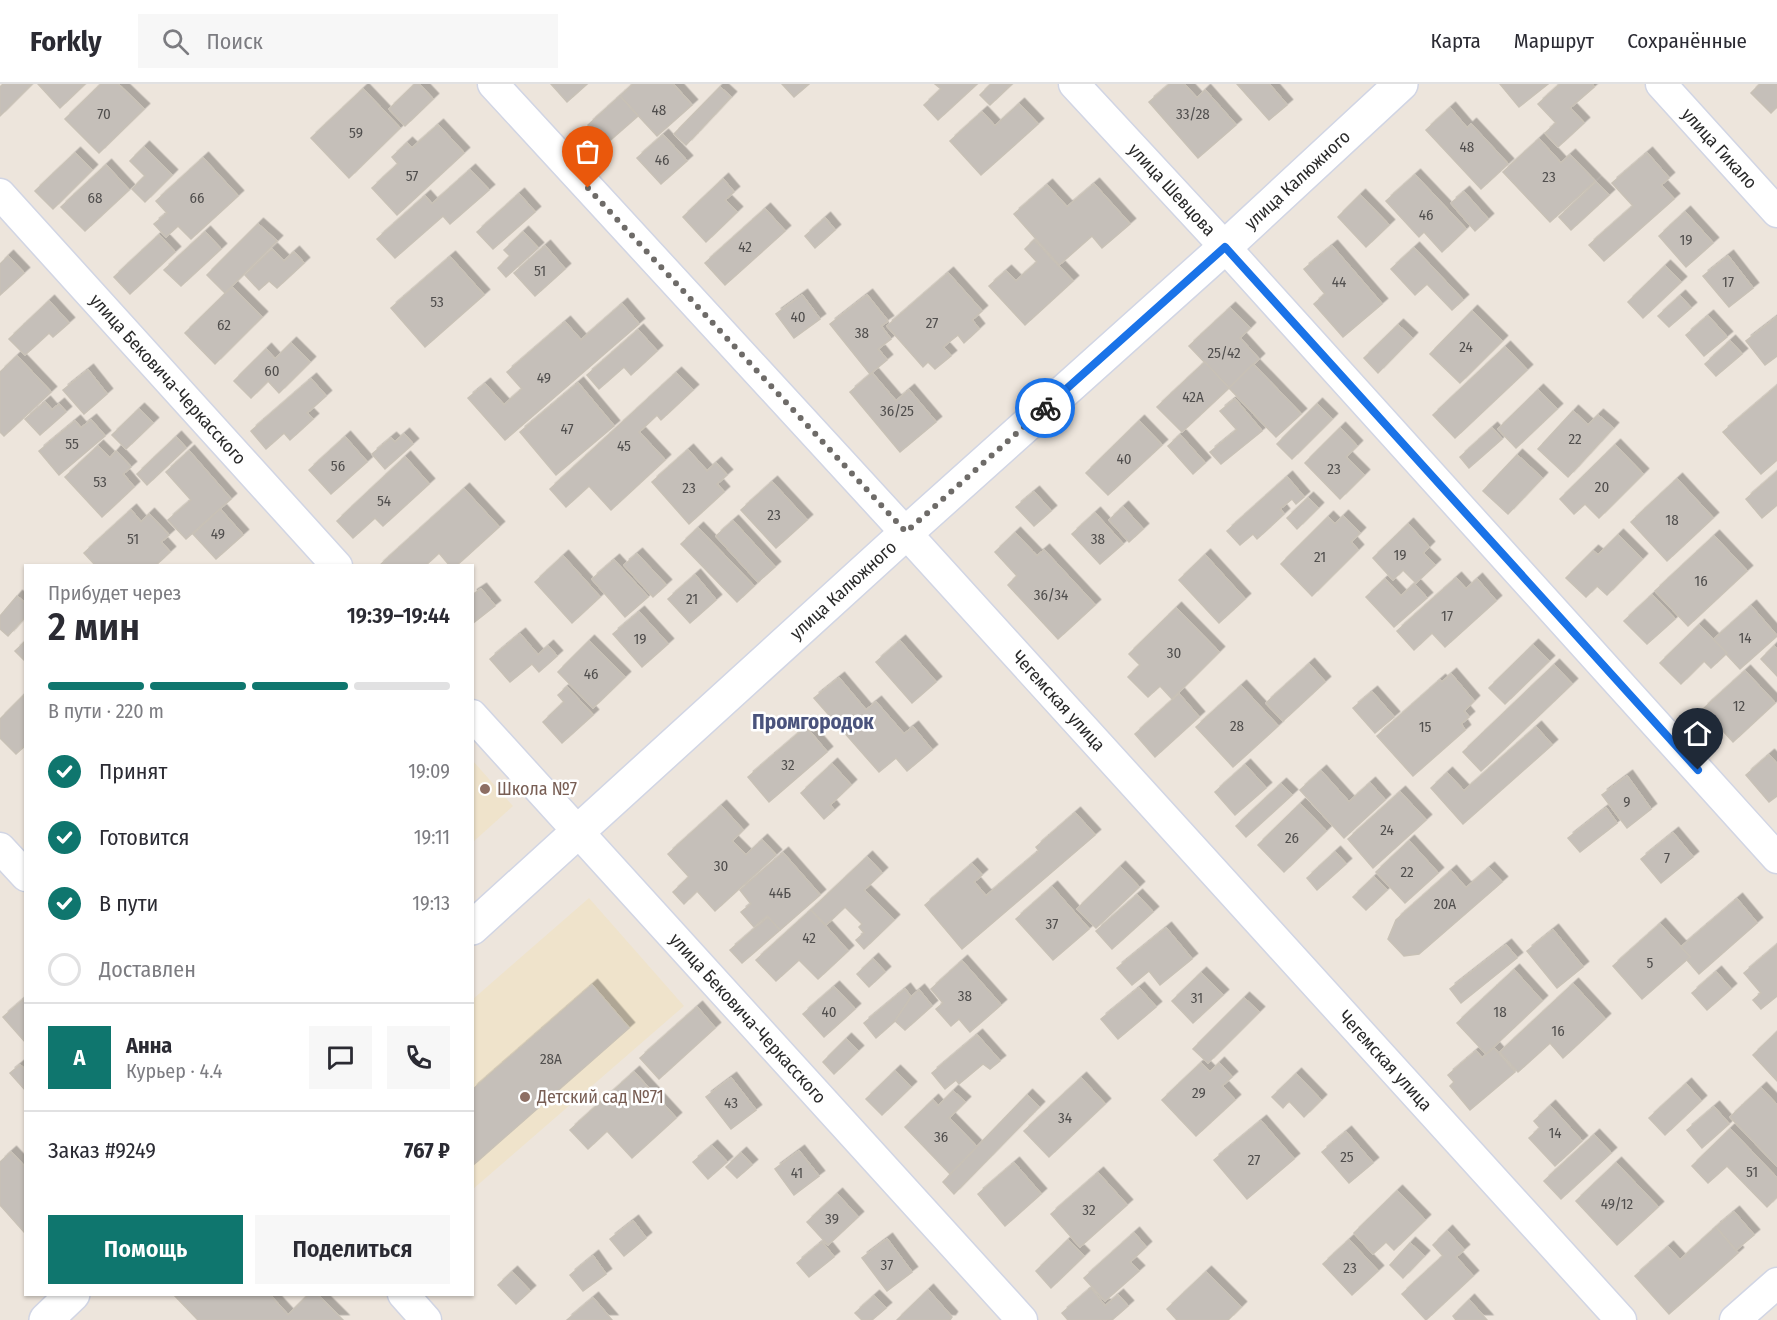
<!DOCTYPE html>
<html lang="ru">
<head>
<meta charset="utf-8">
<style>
  :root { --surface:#fff; --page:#f7f7f7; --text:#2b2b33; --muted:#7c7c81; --line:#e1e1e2; --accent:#0f766e }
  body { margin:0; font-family:"Fira Sans Condensed",sans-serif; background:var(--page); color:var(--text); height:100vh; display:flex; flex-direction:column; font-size:22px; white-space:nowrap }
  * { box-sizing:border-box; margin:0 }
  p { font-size:20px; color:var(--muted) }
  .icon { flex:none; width:33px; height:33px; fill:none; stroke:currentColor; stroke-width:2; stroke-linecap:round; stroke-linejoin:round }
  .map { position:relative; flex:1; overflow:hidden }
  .panel { position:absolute; left:24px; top:480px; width:450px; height:732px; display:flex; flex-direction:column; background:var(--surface); border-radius:0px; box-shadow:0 2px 4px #0004 }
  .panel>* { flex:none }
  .pin { position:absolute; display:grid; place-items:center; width:51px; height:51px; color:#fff; margin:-62px -26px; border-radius:50% 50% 50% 0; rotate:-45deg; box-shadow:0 0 6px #0007 }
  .pin .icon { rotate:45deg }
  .courier { position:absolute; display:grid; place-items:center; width:60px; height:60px; margin:-30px; border:4px solid #1a73e8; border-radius:50%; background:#fff; color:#222; box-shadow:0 2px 8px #0007 }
  .summary em { font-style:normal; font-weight:600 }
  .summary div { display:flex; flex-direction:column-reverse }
  .summary { display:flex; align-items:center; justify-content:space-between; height:102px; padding:0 24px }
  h1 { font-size:39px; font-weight:600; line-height:45px }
  .bar { display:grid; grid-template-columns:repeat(4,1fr); gap:9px 6px; align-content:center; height:72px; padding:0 24px }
  .bar i { height:8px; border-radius:4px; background:var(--line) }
  .bar .on { background:var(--accent) }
  .bar p { grid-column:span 4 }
  .line { display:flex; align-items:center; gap:15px; padding:0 24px; border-top:2px solid var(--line) }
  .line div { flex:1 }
  .round { display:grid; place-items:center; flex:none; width:63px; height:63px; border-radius:0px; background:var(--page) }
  ol { padding:0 24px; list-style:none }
  li { display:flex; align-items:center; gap:18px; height:66px }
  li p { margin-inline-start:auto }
  li .icon { padding:6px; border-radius:50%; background:var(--accent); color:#fff; stroke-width:4 }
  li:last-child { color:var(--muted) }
  li i { width:33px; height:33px; border:3px solid var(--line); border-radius:50% }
  .primary-button { display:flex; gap:12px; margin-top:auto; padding:12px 24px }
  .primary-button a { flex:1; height:69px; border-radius:0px; background:var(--accent); color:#fff; font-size:24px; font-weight:600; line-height:69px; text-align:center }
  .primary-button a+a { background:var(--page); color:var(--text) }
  header { display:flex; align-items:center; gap:36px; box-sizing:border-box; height:84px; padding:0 30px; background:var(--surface); border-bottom:2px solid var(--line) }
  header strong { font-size:28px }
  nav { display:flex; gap:33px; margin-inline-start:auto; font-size:21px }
  .search { width:420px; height:54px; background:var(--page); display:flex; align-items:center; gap:15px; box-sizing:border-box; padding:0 21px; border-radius:0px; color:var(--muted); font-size:22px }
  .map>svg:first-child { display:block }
</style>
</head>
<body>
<header>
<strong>Forkly</strong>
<div class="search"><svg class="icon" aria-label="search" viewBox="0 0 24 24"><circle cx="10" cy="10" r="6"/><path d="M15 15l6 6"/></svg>Поиск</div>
<nav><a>Карта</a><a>Маршрут</a><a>Сохранённые</a></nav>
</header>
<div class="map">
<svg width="1777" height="1236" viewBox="0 0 1777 1236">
  <defs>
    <filter id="shadow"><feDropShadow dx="5.5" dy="-5.5" stdDeviation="0" flood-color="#0004"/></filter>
  </defs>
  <rect width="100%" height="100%" fill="#ede5dc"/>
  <g fill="#efe3cb">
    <polygon points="473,677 513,722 473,758 472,758"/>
    <polygon points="589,814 684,922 473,1105 472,916"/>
  </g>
  <g fill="#c5bfb9" stroke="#c8c1b6" stroke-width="1.5" filter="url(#shadow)">
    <polygon points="3,0 32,0 0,32 0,3"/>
    <polygon points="38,0 85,0 60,24"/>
    <polygon points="101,0 118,0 144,25 99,69 65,35"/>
    <polygon points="415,0 419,0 433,15 405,42 389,25"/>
    <polygon points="551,0 587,0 567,18"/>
    <polygon points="633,0 673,0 692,21 657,52 620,12"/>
    <polygon points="782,0 809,0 794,13"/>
    <polygon points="935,0 977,0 938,36 924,21 941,5"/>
    <polygon points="991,0 1012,0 990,21 980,11"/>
    <polygon points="1170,0 1184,0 1197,14 1205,6 1236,41 1198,74 1149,18"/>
    <polygon points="1237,0 1269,0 1287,21 1269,36"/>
    <polygon points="1500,0 1548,0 1519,23"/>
    <polygon points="1560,0 1592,0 1594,3 1570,24 1584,39 1558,63 1545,49 1556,39 1538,20"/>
    <polygon points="1760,0 1777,0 1777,23 1771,29 1751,9"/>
    <polygon points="720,3 731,13 686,61 674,50"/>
    <polygon points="363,5 400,44 349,94 311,54"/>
    <polygon points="620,12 638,32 606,60 588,41"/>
    <polygon points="1019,20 1038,40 981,91 950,57 982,28 995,42"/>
    <polygon points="1450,24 1467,44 1471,40 1508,80 1481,105 1426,46"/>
    <polygon points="438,41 464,69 397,131 372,104 398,80 392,73 407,59 412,64"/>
    <polygon points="663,51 687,77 661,100 637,74"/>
    <polygon points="1539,55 1561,79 1570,71 1595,97 1550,138 1503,88"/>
    <polygon points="144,63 172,91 145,118 132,105 145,92 130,77"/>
    <polygon points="75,69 92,86 53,125 35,107"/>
    <polygon points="1647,69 1669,94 1661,101 1674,115 1604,177 1589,161 1633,122 1612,99"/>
    <polygon points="203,74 238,112 191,155 178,142 166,153 154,140 167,129 156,117"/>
    <polygon points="106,81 129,106 85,147 61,123"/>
    <polygon points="470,86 489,106 450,140 443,132 395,174 377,155 425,112 432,120"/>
    <polygon points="1415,91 1466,145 1442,168 1424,148 1419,153 1386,117"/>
    <polygon points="723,95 734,108 725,116 737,128 706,158 683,133"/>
    <polygon points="1596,98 1609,111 1571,146 1559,133"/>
    <polygon points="1094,100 1130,140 1102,164 1092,152 1059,181 1014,130 1047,101 1067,123"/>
    <polygon points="1464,108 1488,135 1475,147 1451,119"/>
    <polygon points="519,110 535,128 493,165 477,148"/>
    <polygon points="1360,111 1389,141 1366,163 1338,133"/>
    <polygon points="765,125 785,147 725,201 705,179"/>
    <polygon points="1685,128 1713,159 1686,183 1659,152"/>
    <polygon points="825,134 835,146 815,164 805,152"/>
    <polygon points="258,140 277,157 225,209 207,191"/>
    <polygon points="205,148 221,165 181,202 164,186"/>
    <polygon points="523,148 538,164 506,193 498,184 510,172 504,166"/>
    <polygon points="159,151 175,168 130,210 114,193"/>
    <polygon points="1034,156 1073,197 1025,241 989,202 1006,187 1016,197 1037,178 1025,165"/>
    <polygon points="545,162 565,185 535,212 514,189"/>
    <polygon points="1332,162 1382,220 1343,253 1314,220 1325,210 1304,185"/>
    <polygon points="1414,164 1463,216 1452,226 1427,200 1415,211 1391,185"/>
    <polygon points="272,165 284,177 294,168 304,179 277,204 269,197 259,206 245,191"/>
    <polygon points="8,172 24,189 0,211 0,180"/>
    <polygon points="1728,172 1753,204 1729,223 1703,192"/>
    <polygon points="450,173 484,211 425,263 391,224"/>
    <polygon points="1665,182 1681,198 1643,234 1628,218"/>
    <polygon points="948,189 982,227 972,236 979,245 964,259 958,251 943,263 951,272 935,285 928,278 923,283 887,242"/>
    <polygon points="232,203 262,233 215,280 185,249"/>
    <polygon points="802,211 820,235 794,254 776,230"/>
    <polygon points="867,211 888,237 881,242 891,255 878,265 887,276 870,290 830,240"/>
    <polygon points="1680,212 1691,224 1669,243 1658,232"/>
    <polygon points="49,217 69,239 53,253 49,249 25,271 9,255"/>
    <polygon points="622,220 639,240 505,356 468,314 485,300 504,321 522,305 507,288 565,238 581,256"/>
    <polygon points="1230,224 1250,244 1240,254 1259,275 1229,304 1189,262"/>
    <polygon points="1472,227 1502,257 1460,299 1430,270"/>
    <polygon points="1708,232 1727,253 1704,272 1686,251"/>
    <polygon points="1777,233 1777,272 1765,281 1746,257"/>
    <polygon points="1398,241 1412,254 1378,289 1364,274"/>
    <polygon points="638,246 657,267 631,291 624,283 599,305 587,291"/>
    <polygon points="1730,257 1742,270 1716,292 1705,280"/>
    <polygon points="291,259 310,278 279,309 268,297 251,314 234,297 266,265 275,275"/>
    <polygon points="1505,263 1527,286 1455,354 1433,331"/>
    <polygon points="17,272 51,308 4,352 0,348 0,288"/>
    <polygon points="1205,278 1229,304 1182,348 1157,323"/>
    <polygon points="1253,280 1301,330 1276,353 1229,304"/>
    <polygon points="88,286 107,310 84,330 63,306"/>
    <polygon points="676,289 693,306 661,336 657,331 639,348 665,376 611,426 589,402 566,423 550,405"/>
    <polygon points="872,289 896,317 909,306 936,338 900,368 850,308"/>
    <polygon points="311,295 326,312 307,329 313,335 290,356 284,349 266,365 251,347"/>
    <polygon points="578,299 614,342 556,391 520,348"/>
    <polygon points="1777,302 1777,376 1761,390 1723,348"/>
    <polygon points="1538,306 1557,325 1516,364 1498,345"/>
    <polygon points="1235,315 1262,347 1221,380 1210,368 1237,346 1220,327"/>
    <polygon points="45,318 52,326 59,320 66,328 40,351 25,335"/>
    <polygon points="1317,320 1332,335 1292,375 1277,360"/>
    <polygon points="139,325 153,339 126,365 112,351"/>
    <polygon points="1573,327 1588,341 1598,331 1613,344 1568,393 1538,365"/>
    <polygon points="91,336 105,352 59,391 39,367 75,337 81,344"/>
    <polygon points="1139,337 1162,361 1108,411 1086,389"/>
    <polygon points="1340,344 1357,362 1346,373 1364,391 1340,415 1305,379"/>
    <polygon points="1492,344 1502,355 1469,384 1460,373"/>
    <polygon points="404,350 413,360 385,385 372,370 391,354 395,358"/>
    <polygon points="1180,351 1205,379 1193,390 1168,362"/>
    <polygon points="176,353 186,364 147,401 137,390"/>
    <polygon points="345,353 367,378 331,410 309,386"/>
    <polygon points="1615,361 1643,390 1599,434 1585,420 1574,430 1560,415"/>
    <polygon points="98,362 110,374 116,367 131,383 123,390 134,403 102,433 65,393"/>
    <polygon points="688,366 707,387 716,379 727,391 717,400 724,408 689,440 652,398"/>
    <polygon points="189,367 231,415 186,455 168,436 191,416 166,388"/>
    <polygon points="1517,371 1542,394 1508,430 1483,407"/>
    <polygon points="405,373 429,400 383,442 375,434 353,454 337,437"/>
    <polygon points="1777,388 1777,421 1762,434 1746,415"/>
    <polygon points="1287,393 1304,413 1296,420 1292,415 1280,425 1284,430 1257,455 1253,450 1240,461 1227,447"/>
    <polygon points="1677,395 1713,434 1667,477 1631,438"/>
    <polygon points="772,398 807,436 776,464 741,426"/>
    <polygon points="464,405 499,443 456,482 450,482 439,469 425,482 379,482"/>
    <polygon points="1034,408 1051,427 1034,442 1016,423"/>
    <polygon points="1308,414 1318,424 1297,445 1287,434"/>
    <polygon points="1123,423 1143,445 1129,458 1109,436"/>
    <polygon points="220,425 243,451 216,475 193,450"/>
    <polygon points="131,426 141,438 149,430 169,451 161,458 170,468 155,482 96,482 84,469"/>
    <polygon points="1095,429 1123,460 1100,480 1072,450"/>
    <polygon points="1343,432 1360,449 1351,458 1358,466 1312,512 1281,480 1328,433 1335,440"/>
    <polygon points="733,437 775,483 758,498 716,452"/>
    <polygon points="1408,440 1429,463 1423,469 1435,481 1416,499 1403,486 1393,496 1373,474"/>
    <polygon points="698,444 754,502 737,518 681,460"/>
    <polygon points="1015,449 1037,472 1044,466 1095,521 1058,555 1008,501 1017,492 995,468"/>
    <polygon points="1618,451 1642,475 1607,511 1597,502 1586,513 1566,494 1593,467 1598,471"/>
    <polygon points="1714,452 1747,487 1688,542 1655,507"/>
    <polygon points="637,470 666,501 653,513 624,481"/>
    <polygon points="1205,471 1245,515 1219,539 1179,496"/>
    <polygon points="563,472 600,513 572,539 535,498"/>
    <polygon points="614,476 648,513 625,533 592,495"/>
    <polygon points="695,491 716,516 690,539 668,515"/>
    <polygon points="1456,494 1466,505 1477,495 1496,517 1445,563 1432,549 1414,566 1397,547"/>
    <polygon points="1385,495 1401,512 1414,500 1427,514 1394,543 1366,513"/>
    <polygon points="481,505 495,522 472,540 472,511"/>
    <polygon points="1652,511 1675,535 1647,560 1624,537"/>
    <polygon points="17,512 26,520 26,532 8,552 0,545 0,532"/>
    <polygon points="1751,522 1777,552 1740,585 1713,556"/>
    <polygon points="1176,524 1219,568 1172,615 1160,602 1148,613 1128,593 1140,581 1129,570"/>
    <polygon points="639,528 668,560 642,583 613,550"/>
    <polygon points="1699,541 1727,569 1711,584 1704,577 1681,600 1660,579"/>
    <polygon points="520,550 538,571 548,562 557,572 539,588 532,580 510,598 490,575"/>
    <polygon points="26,557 26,578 15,567"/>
    <polygon points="589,557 625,593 593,624 558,588"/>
    <polygon points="900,557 936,598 912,619 876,578"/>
    <polygon points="1533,561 1549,577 1505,620 1489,604"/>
    <polygon points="1774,562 1777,565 1777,592 1761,575"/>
    <polygon points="1309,580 1325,598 1283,637 1266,619"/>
    <polygon points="1554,581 1572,600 1481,687 1463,668"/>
    <polygon points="1745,587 1775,619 1733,658 1703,625"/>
    <polygon points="1451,590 1474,617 1464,627 1469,633 1461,640 1465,646 1413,692 1377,652 1440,596 1442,598"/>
    <polygon points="839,594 866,626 876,618 904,650 913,643 932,666 907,687 896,674 879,688 814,614"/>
    <polygon points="1241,602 1278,642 1233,683 1196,643"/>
    <polygon points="567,603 593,631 562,659 543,638 564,618 558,611"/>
    <polygon points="1372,608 1394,633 1375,649 1353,624"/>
    <polygon points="1179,610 1199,633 1155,673 1135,650"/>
    <polygon points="23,612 26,615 26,661 16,670 0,654 0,635"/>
    <polygon points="806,643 827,668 769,718 748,693"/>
    <polygon points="1536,643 1552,661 1463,740 1431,704 1447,689 1464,707"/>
    <polygon points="1769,671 1777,680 1777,712 1769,718 1746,691"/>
    <polygon points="832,680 851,701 830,721 834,726 824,735 801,709"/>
    <polygon points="1245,681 1266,704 1235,731 1215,708"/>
    <polygon points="1321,687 1349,718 1370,699 1385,716 1344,754 1300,706"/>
    <polygon points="1627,692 1651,725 1627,744 1602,711"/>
    <polygon points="1281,700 1292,711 1246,753 1236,742"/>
    <polygon points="1400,708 1426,736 1373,784 1348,755"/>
    <polygon points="1300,720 1326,747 1284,788 1258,761"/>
    <polygon points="721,722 743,746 732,757 746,771 762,756 776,771 715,827 697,807 684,820 673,808 689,793 668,770"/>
    <polygon points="1606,724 1617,739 1580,768 1568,754"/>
    <polygon points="1075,729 1095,751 962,865 925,821 972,780 982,791 974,798 986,812 1039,767 1036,763"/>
    <polygon points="1673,749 1693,773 1661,799 1641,775"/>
    <polygon points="1409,757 1438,789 1405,819 1376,788"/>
    <polygon points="1335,768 1346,780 1317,806 1307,794"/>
    <polygon points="783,769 820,811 780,846 767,832 754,843 741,828 751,820 740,806"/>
    <polygon points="867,773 882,789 864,806 894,836 864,865 856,856 864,849 859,843 862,840 845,823 826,841 811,826"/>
    <polygon points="1120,783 1139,803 1096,844 1077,825"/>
    <polygon points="1489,784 1502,798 1419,870 1404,872 1388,855 1396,836 1451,787 1466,804"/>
    <polygon points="1374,793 1387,806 1366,826 1353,813"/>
    <polygon points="1052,803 1089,845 1053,876 1016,835"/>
    <polygon points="1137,811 1153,828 1112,865 1096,847"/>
    <polygon points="1737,815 1757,839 1699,890 1686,875 1690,873 1681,863"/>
    <polygon points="811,826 848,867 818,895 799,876 776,897 756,876"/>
    <polygon points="768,833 780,846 742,879 730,866"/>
    <polygon points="1660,840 1690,873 1642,915 1613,882"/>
    <polygon points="1166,844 1192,875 1160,901 1149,887 1132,901 1117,884"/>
    <polygon points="1553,846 1583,883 1557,904 1527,867"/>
    <polygon points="1506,861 1517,874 1461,919 1450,905"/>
    <polygon points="1777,861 1777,912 1761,925 1753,916 1761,909 1744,889"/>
    <polygon points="873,875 885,888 869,903 857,890"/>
    <polygon points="962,877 1001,921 970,948 959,935 951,942 936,925 943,919 931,905"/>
    <polygon points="1514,886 1542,917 1486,970 1457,939"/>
    <polygon points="1716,888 1731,905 1707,926 1692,909"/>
    <polygon points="1201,889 1223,911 1193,939 1172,917"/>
    <polygon points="1573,900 1605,935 1563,974 1550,959 1518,988 1500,968"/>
    <polygon points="592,901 629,944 472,1082 472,1006"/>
    <polygon points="834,903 855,925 824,953 803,930"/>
    <polygon points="1139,904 1156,923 1118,955 1101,935"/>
    <polygon points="905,905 911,913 895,937 876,954 864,939"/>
    <polygon points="919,906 932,922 905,946 895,937 911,913"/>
    <polygon points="25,914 26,915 26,959 3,933"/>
    <polygon points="1244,914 1259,928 1208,979 1193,965"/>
    <polygon points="697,923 715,944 659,995 640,974"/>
    <polygon points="1777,948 1777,997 1753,971"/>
    <polygon points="977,951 1000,977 990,985 983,980 959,1000 956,996 945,1005 932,989"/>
    <polygon points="846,955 858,967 834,990 823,978"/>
    <polygon points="1494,964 1515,988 1470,1026 1450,1002 1454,998 1448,991 1476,967 1482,974"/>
    <polygon points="1201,979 1210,988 1219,979 1232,993 1222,1002 1235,1016 1196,1052 1162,1016"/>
    <polygon points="20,981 26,986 26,1007 10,989"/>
    <polygon points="895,987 911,1003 882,1031 866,1015"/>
    <polygon points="634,988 676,1034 632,1074 607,1047 588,1065 570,1046"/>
    <polygon points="1296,990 1321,1016 1304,1033 1289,1017 1283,1024 1272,1013"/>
    <polygon points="731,994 756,1026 731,1045 706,1013"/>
    <polygon points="1081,994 1105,1020 1049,1073 1024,1047"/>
    <polygon points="1686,1000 1701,1017 1665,1051 1649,1034"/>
    <polygon points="1761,1004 1777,1021 1777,1082 1730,1033"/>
    <polygon points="953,1007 965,1018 949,1034 977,1063 950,1090 905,1043 933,1016 938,1022"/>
    <polygon points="1027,1011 1039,1023 954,1110 943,1098"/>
    <polygon points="1550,1022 1582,1057 1555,1082 1529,1054 1540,1044 1534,1037"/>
    <polygon points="1714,1023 1729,1040 1702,1064 1687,1046"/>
    <polygon points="1261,1037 1294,1075 1247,1115 1214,1076"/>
    <polygon points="1730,1045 1777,1094 1777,1113 1767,1123 1727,1082 1708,1099 1692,1082"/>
    <polygon points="1346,1048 1373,1079 1349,1099 1322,1068"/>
    <polygon points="1594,1051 1611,1069 1561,1115 1544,1097"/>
    <polygon points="712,1062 727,1078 708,1095 693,1078"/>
    <polygon points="799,1067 819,1092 794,1111 775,1085"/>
    <polygon points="11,1068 26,1084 25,1149 0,1121 0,1078"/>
    <polygon points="741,1069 752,1081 737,1094 726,1083"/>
    <polygon points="1014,1079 1041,1110 1005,1142 978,1110"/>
    <polygon points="1616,1079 1658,1123 1617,1161 1576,1117"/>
    <polygon points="1098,1089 1127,1121 1080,1163 1051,1130"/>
    <polygon points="1397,1107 1425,1136 1394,1166 1386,1158 1373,1170 1354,1149"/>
    <polygon points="837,1110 858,1133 828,1161 807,1138"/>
    <polygon points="1734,1128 1754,1151 1736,1166 1716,1143"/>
    <polygon points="633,1137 646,1154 624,1172 610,1155"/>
    <polygon points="1716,1143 1738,1169 1669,1230 1635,1192 1668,1163 1680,1176"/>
    <polygon points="1447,1147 1464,1166 1456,1173 1473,1192 1426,1236 1402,1210 1443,1172 1433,1161"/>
    <polygon points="1134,1149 1146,1163 1130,1178 1139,1187 1105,1217 1084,1194"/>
    <polygon points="887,1155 912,1188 887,1207 862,1174"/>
    <polygon points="1068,1156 1084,1172 1051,1204 1036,1187"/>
    <polygon points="1349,1156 1378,1187 1352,1211 1323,1180"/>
    <polygon points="822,1158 834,1173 809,1193 797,1179"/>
    <polygon points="1410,1159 1424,1172 1403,1194 1390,1181"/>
    <polygon points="593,1172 606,1190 583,1207 570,1191"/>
    <polygon points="512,1188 530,1207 516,1220 498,1201"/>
    <polygon points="1206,1188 1241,1223 1228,1236 1177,1236 1167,1225"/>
    <polygon points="1091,1204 1105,1222 1118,1211 1128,1222 1112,1236 1068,1236 1062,1229"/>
    <polygon points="928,1206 952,1233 950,1236 897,1236"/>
    <polygon points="173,1210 269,1210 288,1231 309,1210 317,1210 343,1236 198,1236"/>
    <polygon points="874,1212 886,1224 872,1236 862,1236 855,1229"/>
    <polygon points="593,1214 612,1236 567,1236"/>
    <polygon points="1469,1216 1487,1236 1456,1236 1453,1232"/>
  </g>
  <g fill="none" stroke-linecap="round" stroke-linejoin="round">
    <g stroke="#d1d5e4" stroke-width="33">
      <g id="minor">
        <path id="s1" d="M493 0 906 449 1621 1236"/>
        <path id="s2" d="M1074 0 1225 163 1777 774"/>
        <path id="s3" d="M1661 0 1777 128"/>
        <path id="s4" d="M0 110 337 482"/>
        <path id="s5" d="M472 631 1022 1236"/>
        <polyline points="0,764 26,792"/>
        <polyline points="403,1210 426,1236"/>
        <polyline points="1735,1236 1777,1199"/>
      </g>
    </g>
    <g stroke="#d1d5e4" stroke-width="36">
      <g id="tertiary">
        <path id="s6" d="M472 844 906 449 1225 163 1401 0"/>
        <polyline points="46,1236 73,1210"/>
      </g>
    </g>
    <use href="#minor" stroke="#fff" stroke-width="30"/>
    <use href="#tertiary" stroke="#fff" stroke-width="33"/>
  </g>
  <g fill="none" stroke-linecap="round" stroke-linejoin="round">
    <polyline stroke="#6e6b68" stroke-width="6" stroke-dasharray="0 10.8" points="588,104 906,448 1045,324"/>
    <polyline stroke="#1a73e8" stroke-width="8" points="1045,324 1225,163 1698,686"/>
  </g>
  <g fill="#8d6e63" stroke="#fff" stroke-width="2">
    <circle cx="485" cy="705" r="6"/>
    <circle cx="525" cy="1013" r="6"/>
  </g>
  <g text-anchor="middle" stroke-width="5" stroke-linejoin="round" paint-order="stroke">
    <g font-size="15" fill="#514f4e">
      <text x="659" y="31">48</text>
      <text x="104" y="35">70</text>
      <text x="1193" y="35">33/28</text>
      <text x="356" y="54">59</text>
      <text x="1467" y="68">48</text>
      <text x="662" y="81">46</text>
      <text x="412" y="97">57</text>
      <text x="1549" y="98">23</text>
      <text x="95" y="119">68</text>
      <text x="197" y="119">66</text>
      <text x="1426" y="136">46</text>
      <text x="1686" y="161">19</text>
      <text x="745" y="168">42</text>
      <text x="540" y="192">51</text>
      <text x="1339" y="203">44</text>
      <text x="1728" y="203">17</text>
      <text x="437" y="223">53</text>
      <text x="798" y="238">40</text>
      <text x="932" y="244">27</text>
      <text x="224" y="246">62</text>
      <text x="862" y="254">38</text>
      <text x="1466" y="268">24</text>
      <text x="1224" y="274">25/42</text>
      <text x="272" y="292">60</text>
      <text x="544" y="299">49</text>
      <text x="1193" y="318">42А</text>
      <text x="897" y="332">36/25</text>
      <text x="567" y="350">47</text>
      <text x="1575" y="360">22</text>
      <text x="72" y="365">55</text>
      <text x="624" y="367">45</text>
      <text x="1124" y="380">40</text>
      <text x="338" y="387">56</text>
      <text x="1334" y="390">23</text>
      <text x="100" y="403">53</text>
      <text x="1602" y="408">20</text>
      <text x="689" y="409">23</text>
      <text x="384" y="422">54</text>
      <text x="774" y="436">23</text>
      <text x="1672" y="441">18</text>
      <text x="218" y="455">49</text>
      <text x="133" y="460">51</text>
      <text x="1098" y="460">38</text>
      <text x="1400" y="476">19</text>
      <text x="1320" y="478">21</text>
      <text x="1701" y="502">16</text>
      <text x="1051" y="516">36/34</text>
      <text x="692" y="520">21</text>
      <text x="1447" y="537">17</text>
      <text x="1745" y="559">14</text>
      <text x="640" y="560">19</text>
      <text x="1174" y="574">30</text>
      <text x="591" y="595">46</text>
      <text x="1739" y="627">12</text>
      <text x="1237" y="647">28</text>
      <text x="1425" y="648">15</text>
      <text x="788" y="686">32</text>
      <text x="1627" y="723">9</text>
      <text x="1387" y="751">24</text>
      <text x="1292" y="759">26</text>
      <text x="1667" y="779">7</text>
      <text x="721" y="787">30</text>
      <text x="1407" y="793">22</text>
      <text x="780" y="814">44Б</text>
      <text x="1445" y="825">20А</text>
      <text x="1052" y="845">37</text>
      <text x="809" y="859">42</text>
      <text x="1650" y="884">5</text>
      <text x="965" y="917">38</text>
      <text x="1197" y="919">31</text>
      <text x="829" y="933">40</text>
      <text x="1500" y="933">18</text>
      <text x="1558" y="952">16</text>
      <text x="551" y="980">28А</text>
      <text x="1199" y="1014">29</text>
      <text x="731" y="1024">43</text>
      <text x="1065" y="1039">34</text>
      <text x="1555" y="1054">14</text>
      <text x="941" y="1058">36</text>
      <text x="1347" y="1078">25</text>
      <text x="1254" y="1081">27</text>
      <text x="1752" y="1093">51</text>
      <text x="797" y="1094">41</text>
      <text x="1617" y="1125">49/12</text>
      <text x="1089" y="1131">32</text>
      <text x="832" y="1140">39</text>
      <text x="887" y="1186">37</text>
      <text x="1350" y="1189">23</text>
    </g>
    <g font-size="18" fill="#2a2a2a" stroke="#fff">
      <text dy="6" stroke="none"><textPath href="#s3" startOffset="87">улица Гикало</textPath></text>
      <text dy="6" stroke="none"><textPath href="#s6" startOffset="1114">улица Калюжного</textPath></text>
      <text dy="6" stroke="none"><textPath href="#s2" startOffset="144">улица Шевцова</textPath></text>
      <text dy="6" stroke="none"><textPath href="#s4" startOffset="250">улица Бековича-Черкасского</textPath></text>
      <text dy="6" stroke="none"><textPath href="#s6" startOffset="502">улица Калюжного</textPath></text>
      <text dy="6" stroke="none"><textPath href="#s1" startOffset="837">Чегемская улица</textPath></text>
      <text dy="6" stroke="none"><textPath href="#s5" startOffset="410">улица Бековича-Черкасского</textPath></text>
      <text dy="6" stroke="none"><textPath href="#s1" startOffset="1323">Чегемская улица</textPath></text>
    </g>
    <g font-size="18" fill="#785e54" stroke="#fff" text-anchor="start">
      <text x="497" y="711">Школа №7</text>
      <text x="537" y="1019">Детский сад №71</text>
    </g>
    <g font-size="21" font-weight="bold" fill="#4a537c" stroke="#fff">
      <text x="813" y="645">Промгородок</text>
    </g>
  </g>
</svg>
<div class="pin" style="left:588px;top:104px;background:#ea580c"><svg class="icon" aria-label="bag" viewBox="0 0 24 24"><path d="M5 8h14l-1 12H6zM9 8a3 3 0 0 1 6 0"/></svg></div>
<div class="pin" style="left:1698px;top:686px;background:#1f2937"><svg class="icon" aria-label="home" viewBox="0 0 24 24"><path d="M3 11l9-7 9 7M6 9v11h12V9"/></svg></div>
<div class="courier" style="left:1045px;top:324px"><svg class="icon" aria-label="bike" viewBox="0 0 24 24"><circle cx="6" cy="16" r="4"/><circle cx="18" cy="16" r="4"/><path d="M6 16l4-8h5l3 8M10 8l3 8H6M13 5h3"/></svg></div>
<section class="panel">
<div class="summary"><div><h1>2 мин</h1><p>Прибудет через</p></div><em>19:39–19:44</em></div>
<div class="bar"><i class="on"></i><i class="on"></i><i class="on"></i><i></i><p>В пути · 220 m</p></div>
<ol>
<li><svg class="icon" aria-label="check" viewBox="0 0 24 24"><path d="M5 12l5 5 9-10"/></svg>Принят<p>19:09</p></li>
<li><svg class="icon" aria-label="check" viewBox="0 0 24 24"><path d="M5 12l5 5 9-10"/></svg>Готовится<p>19:11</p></li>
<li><svg class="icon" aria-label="check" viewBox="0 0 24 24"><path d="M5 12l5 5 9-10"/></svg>В пути<p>19:13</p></li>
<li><i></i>Доставлен</li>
</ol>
<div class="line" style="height:108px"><b class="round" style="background:var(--accent);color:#fff">А</b><div><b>Анна</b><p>Курьер · 4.4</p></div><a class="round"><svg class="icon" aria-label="chat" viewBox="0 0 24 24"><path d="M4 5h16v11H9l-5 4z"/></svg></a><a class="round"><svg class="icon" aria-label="phone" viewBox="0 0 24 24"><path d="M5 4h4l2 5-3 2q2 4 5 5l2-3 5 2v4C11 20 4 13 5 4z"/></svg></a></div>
<div class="line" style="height:78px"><div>Заказ #9249</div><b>767 ₽</b></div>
<div class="primary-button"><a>Помощь</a><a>Поделиться</a></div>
</section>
</div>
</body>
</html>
